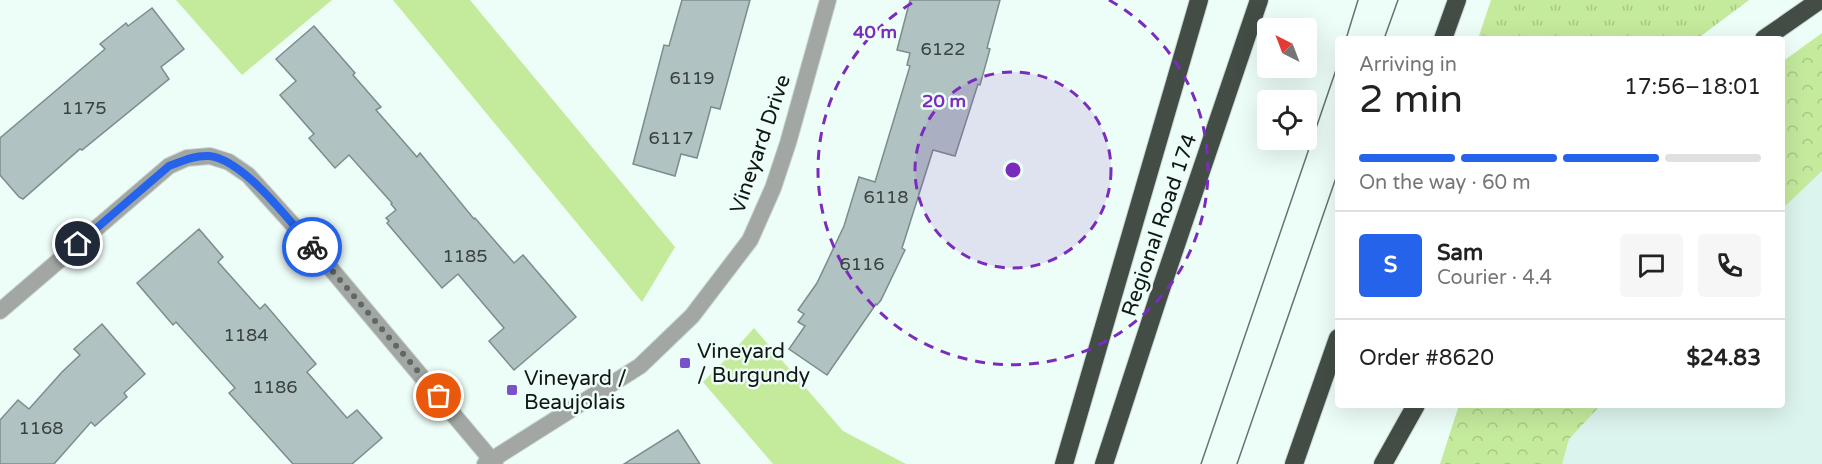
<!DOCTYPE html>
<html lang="en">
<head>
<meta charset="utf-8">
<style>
  :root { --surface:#fff; --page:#f6f6f6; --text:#222; --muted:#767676; --line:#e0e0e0; --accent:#2563eb }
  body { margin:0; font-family:"Varela Round",sans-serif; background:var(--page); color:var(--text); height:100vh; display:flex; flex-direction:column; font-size:22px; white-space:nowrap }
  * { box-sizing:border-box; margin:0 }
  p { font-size:20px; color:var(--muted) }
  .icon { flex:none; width:33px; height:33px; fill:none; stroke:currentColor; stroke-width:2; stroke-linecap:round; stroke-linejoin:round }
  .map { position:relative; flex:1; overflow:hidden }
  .sheet { position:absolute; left:1335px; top:36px; width:450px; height:372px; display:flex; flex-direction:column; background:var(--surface); border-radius:6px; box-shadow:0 6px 24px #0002 }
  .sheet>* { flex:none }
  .needle { width:39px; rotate:318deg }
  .controls { position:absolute; left:1257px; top:18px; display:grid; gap:12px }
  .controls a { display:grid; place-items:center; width:60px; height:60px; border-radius:6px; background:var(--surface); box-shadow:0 6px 24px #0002; font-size:30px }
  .pin { position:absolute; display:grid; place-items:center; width:51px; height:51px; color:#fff; margin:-26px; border:3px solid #fff; border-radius:50%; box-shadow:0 2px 6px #0007 }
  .courier { position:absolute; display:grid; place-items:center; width:60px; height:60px; margin:-30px; border:4px solid #2563eb; border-radius:50%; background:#fff; color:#222; box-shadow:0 2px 8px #0007 }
  .overview em { font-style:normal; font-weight:600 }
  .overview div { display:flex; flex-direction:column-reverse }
  .overview { display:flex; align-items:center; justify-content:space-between; height:102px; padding:0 24px }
  h1 { font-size:39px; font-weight:600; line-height:45px }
  .bar { display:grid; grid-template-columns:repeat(4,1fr); gap:9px 6px; align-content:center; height:72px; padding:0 24px }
  .bar i { height:8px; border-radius:4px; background:var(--line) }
  .bar .current { background:var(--accent) }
  .bar p { grid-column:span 4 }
  .line { display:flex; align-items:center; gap:15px; padding:0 24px; border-top:2px solid var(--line) }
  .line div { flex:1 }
  .round { display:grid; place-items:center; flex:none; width:63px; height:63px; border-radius:6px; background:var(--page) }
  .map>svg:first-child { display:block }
</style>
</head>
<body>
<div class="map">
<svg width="1822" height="464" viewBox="0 0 1822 464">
  <defs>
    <pattern id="grass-tufts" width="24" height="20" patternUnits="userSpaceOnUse" patternTransform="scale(1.5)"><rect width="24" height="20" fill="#c4ea9c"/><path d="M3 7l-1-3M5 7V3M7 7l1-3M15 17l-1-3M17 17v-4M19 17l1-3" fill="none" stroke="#a7c886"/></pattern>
    <pattern id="forest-crowns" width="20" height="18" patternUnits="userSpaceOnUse" patternTransform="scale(1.5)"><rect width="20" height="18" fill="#c4ea9c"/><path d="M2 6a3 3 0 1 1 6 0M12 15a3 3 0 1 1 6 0" fill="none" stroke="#a7c886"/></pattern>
  </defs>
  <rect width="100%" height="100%" fill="#edfdf8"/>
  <polygon fill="#dbf4ed" points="1822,139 1822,464 1547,464 1574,405 1782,405 1782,179"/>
  <polygon fill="url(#grass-tufts)" points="1491,0 1749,0 1697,39 1478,39"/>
  <g fill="url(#forest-crowns)">
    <polygon points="1822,33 1822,171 1782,209 1782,62"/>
    <polygon points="1459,405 1601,405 1569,439 1562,464 1440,464"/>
  </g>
  <g fill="#c4ea9c">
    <polygon points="176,0 332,0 242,75"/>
    <polygon points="393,0 470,0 675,247 642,302"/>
    <polygon points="754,328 843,431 906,464 773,464 703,382 729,356"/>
  </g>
  <g fill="#b1c2c2" stroke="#7d8c8d" stroke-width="1.5">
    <polygon points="682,0 750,0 720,109 711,107 697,158 681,154 675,176 633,164 664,45 669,46"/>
    <polygon points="910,0 1000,0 987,48 990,49 980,85 978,84 955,156 933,150 902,248 905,250 881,300 877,305 876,304 827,375 789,349 805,326 798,322 804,314 798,310 817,283 844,226 859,177 875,182 910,66 907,65 910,53 897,50"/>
    <polygon points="152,8 184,49 161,67 169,79 82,150 80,149 23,199 19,197 0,175 0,138 105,49 100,44 126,23 128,26"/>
    <polygon points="314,26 355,73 353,75 381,107 376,110 417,157 420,153 474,219 475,218 514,263 523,255 576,317 514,370 489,341 504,328 458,274 442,288 387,223 389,221 386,218 396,210 391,204 392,203 349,155 335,168 309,138 314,134 280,95 296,81 276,59"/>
    <polygon points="199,229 223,257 218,262 260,309 265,304 316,364 307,372 347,418 357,410 382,438 352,464 293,464 229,393 235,388 176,322 173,325 137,283"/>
    <polygon points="102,324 145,374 124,393 127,397 95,426 91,422 54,464 0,464 0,420 18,400 29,409 62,372 80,355 74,349"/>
    <polygon points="678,430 700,464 624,464"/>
  </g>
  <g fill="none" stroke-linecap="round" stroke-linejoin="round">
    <g stroke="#cad8d4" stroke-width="18">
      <g id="minor">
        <polyline points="0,311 169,166 187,158 210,156 229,162 248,175 305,238 495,464"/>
        <polyline points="485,464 640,366 692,316 750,240 773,188 788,143 828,0"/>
      </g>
    </g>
    <g stroke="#cad8d4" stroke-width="20">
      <g id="motorway">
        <polyline points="1443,39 1457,0"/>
        <polyline points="1764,39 1820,0"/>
        <polyline points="1064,464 1199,0"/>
        <polyline points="1104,464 1159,295 1259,0"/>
        <polyline points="1294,464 1338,338"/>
        <polyline points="1383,464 1416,405"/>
      </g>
    </g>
    <use href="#minor" stroke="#a2a7a3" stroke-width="16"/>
    <use href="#motorway" stroke="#434d46" stroke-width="18"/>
    <g stroke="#68726f" stroke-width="1.5">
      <polyline points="1346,39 1358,0"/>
      <polyline points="1384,39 1398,0"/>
      <polyline points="1201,464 1338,64"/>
      <polyline points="1237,464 1338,172"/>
    </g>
  </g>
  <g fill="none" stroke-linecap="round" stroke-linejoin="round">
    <polyline stroke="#5e6864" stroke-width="6" stroke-dasharray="0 10.8" points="312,247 439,396"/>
    <path stroke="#2563eb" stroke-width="8" d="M78 244 169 166C182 161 195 155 209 156 243 159 290 221 312 247"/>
  </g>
  <circle cx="1013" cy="170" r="98" fill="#7b2cbf" fill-opacity=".12"/>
  <g fill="none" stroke="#7b2cbf" stroke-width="3" stroke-dasharray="10 8">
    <circle cx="1013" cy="170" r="98"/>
    <path d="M1109 0A195 195 0 1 1 917 0"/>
  </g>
  <g fill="#7951ca" stroke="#edfdf8" stroke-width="2">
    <rect x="679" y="357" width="12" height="12" rx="3"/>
    <rect x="506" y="384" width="12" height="12" rx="3"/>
  </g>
  <g text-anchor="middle" stroke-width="5" stroke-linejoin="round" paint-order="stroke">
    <g font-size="18" fill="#394240">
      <text x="943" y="55">6122</text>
      <text x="692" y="84">6119</text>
      <text x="84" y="114">1175</text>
      <text x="671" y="144">6117</text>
      <text x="886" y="203">6118</text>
      <text x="465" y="262">1185</text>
      <text x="862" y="270">6116</text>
      <text x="246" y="341">1184</text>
      <text x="275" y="393">1186</text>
      <text x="41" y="434">1168</text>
    </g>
    <g font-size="21" fill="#111715" stroke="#edfdf8">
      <text transform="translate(760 144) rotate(-71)" y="7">Vineyard Drive</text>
      <text transform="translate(1159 225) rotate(-71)" y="7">Regional Road 174</text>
    </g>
    <g font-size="21" fill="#111715" stroke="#edfdf8" text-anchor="start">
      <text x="697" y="358">Vineyard<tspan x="697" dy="24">/ Burgundy</tspan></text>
      <text x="524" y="385">Vineyard /<tspan x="524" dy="24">Beaujolais</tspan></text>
    </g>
  </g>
  <circle cx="1013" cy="170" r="9" fill="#7b2cbf" stroke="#edfdf8" stroke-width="3"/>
  <g font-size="18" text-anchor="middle" font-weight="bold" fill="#7b2cbf" stroke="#edfdf8" stroke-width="5" stroke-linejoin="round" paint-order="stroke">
    <text x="875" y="38">40 m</text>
    <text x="944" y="107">20 m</text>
  </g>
</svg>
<div class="controls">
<a><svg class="needle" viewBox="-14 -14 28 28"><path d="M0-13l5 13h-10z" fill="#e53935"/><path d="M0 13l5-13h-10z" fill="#767676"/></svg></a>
<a><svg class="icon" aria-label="locate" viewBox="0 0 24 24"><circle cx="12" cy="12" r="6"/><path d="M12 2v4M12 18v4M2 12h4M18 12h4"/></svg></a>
</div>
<div class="pin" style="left:439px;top:396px;background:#ea580c"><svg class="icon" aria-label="bag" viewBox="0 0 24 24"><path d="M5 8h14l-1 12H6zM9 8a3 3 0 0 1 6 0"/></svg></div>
<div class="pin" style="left:78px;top:244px;background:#1f2937"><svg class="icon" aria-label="home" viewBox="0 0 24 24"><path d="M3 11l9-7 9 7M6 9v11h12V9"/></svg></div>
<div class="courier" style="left:312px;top:247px"><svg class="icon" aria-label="bike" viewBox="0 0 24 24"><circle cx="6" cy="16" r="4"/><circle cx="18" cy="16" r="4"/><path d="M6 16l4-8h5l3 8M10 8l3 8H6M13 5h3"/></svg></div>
<section class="sheet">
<div class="overview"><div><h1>2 min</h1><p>Arriving in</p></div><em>17:56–18:01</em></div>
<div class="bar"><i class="current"></i><i class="current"></i><i class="current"></i><i></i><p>On the way · 60 m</p></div>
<div class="line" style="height:108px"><b class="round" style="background:var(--accent);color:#fff">S</b><div><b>Sam</b><p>Courier · 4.4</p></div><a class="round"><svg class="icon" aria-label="chat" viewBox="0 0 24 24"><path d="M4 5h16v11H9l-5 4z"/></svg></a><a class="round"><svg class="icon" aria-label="phone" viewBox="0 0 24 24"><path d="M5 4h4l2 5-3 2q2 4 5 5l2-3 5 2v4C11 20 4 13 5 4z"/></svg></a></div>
<div class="line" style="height:78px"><div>Order #8620</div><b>$24.83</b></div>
</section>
</div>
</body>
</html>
